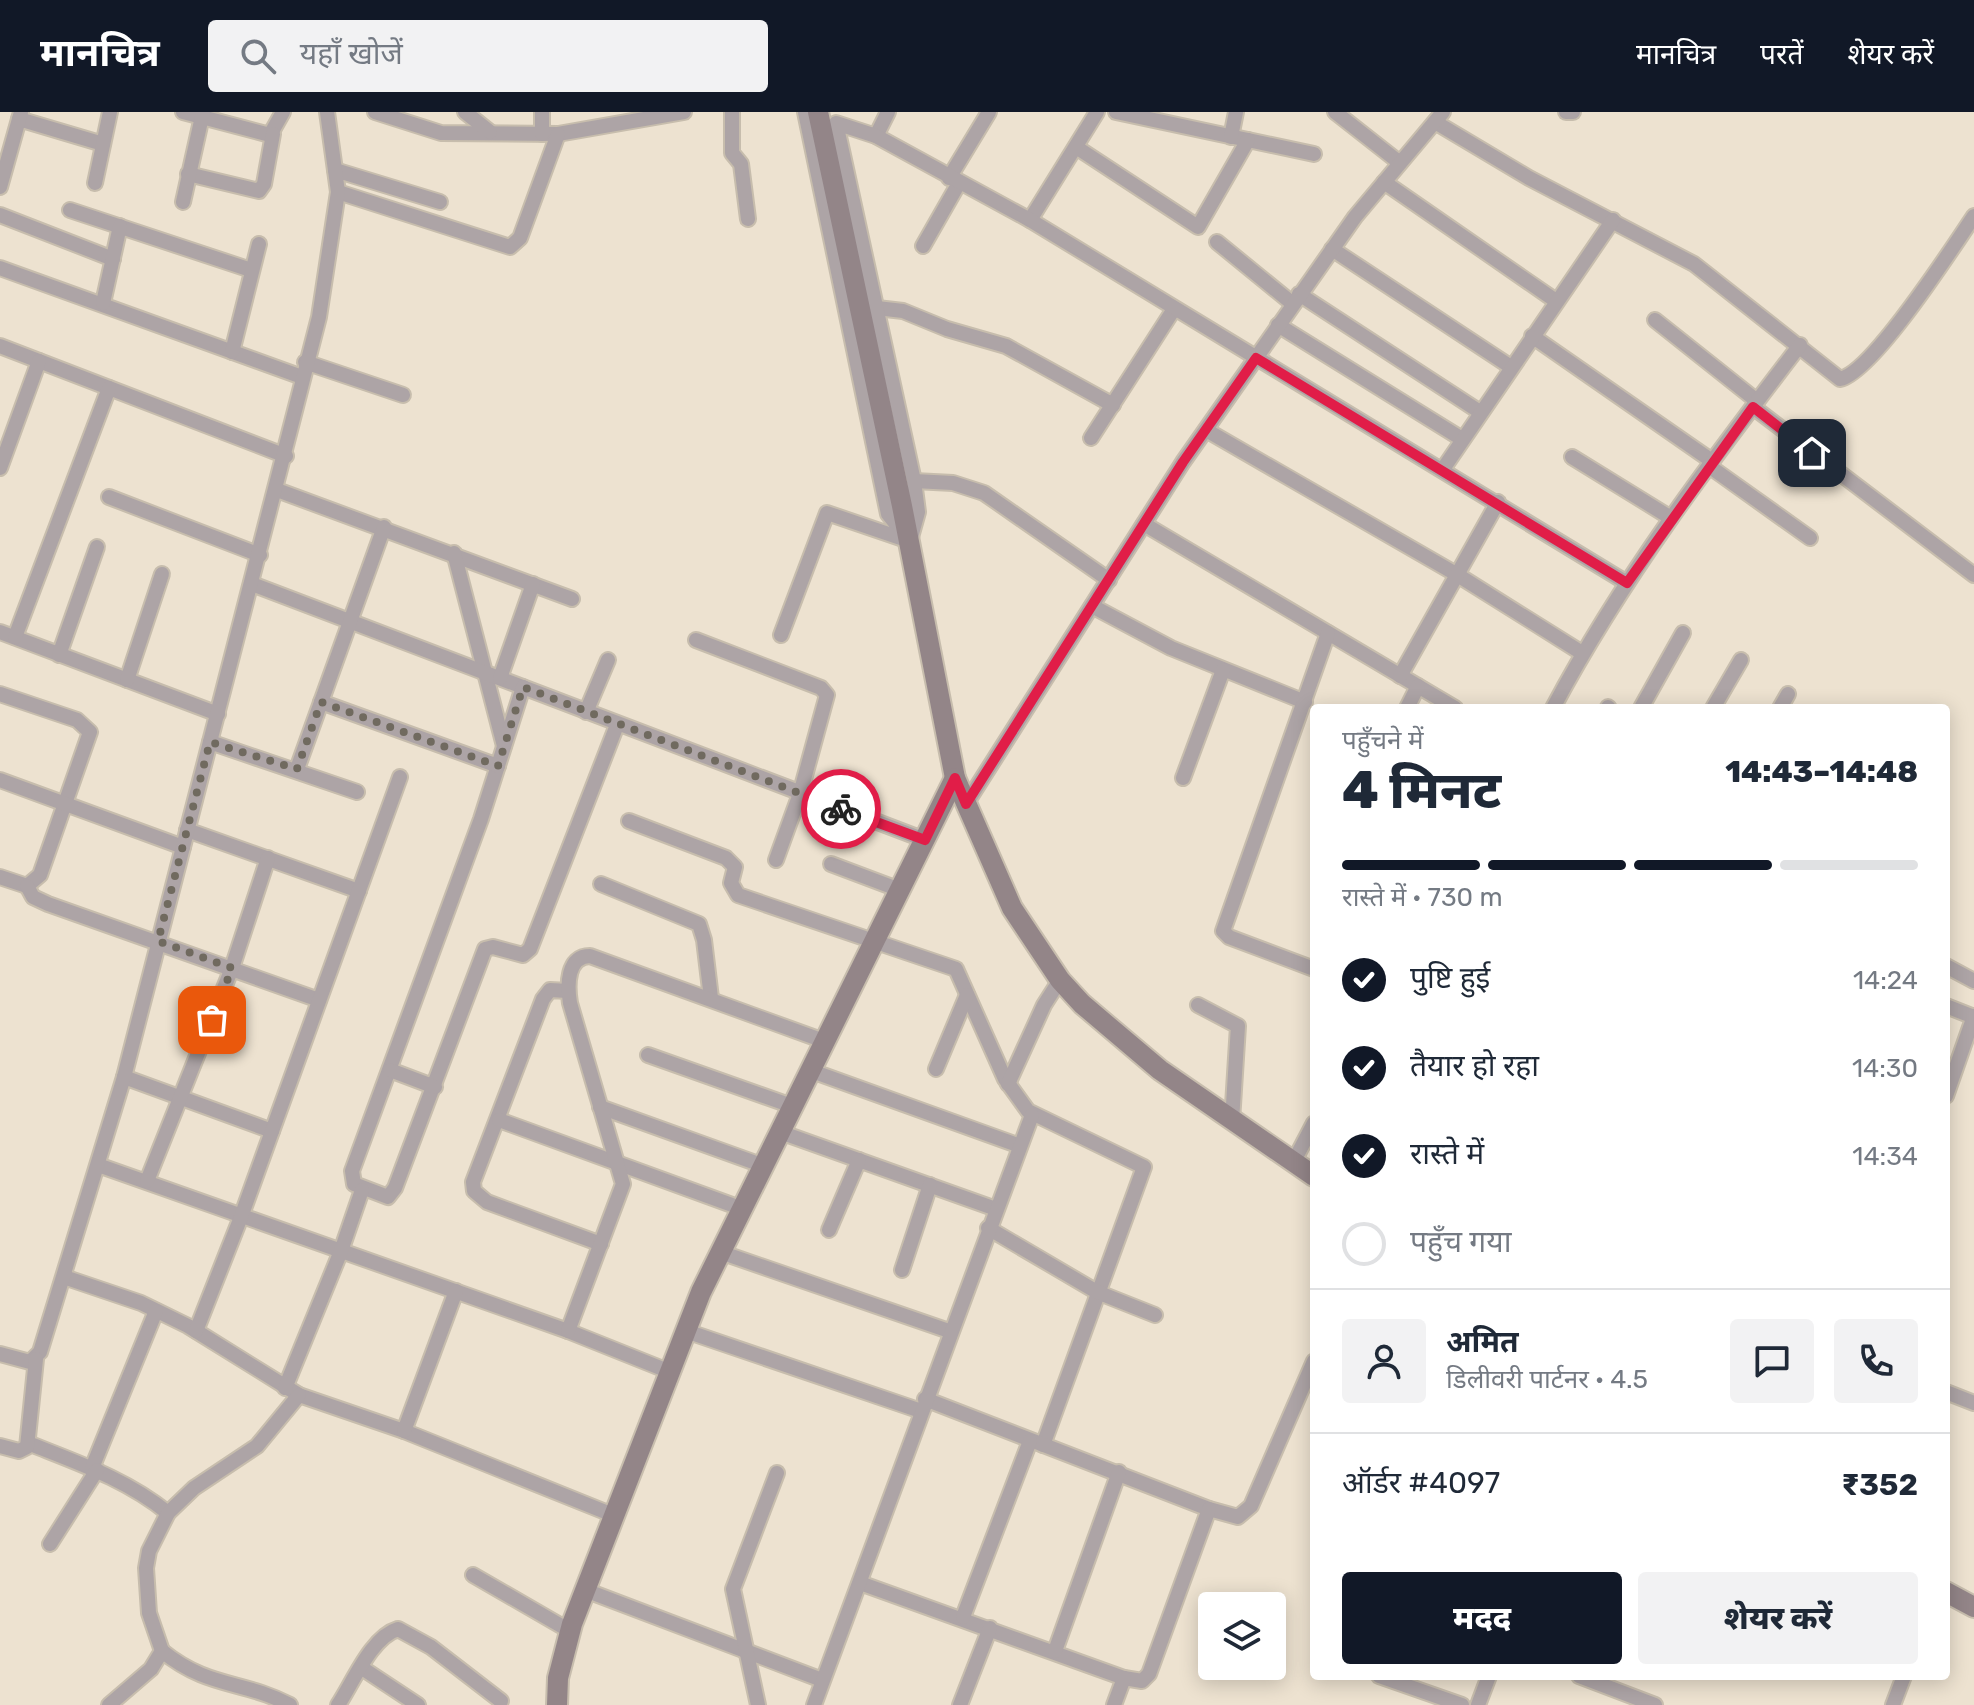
<!DOCTYPE html>
<html lang="hi">
<head>
<meta charset="utf-8">
<style>
  :root { --surface:#fff; --page:#f2f2f3; --text:#1f2937; --muted:#747a83; --line:#e0e1e3; --accent:#111827 }
  body { margin:0; font-family:Rubik,"Noto Sans Devanagari",sans-serif; background:var(--page); color:var(--text); height:100vh; display:flex; flex-direction:column; font-size:30px; white-space:nowrap }
  * { box-sizing:border-box; margin:0 }
  p { font-size:26px; color:var(--muted) }
  .icon { flex:none; width:44px; height:44px; fill:none; stroke:currentColor; stroke-width:2; stroke-linecap:round; stroke-linejoin:round }
  .map { position:relative; flex:1; overflow:hidden }
  .details { position:absolute; left:1310px; top:592px; width:640px; height:976px; display:flex; flex-direction:column; background:var(--surface); border-radius:8px; box-shadow:0 4px 20px #0003 }
  .details>* { flex:none }
  .controls { position:absolute; left:1198px; top:1480px; display:grid; gap:16px }
  .controls a { display:grid; place-items:center; width:88px; height:88px; border-radius:8px; background:var(--surface); box-shadow:0 4px 20px #0003; font-size:40px }
  .pin { position:absolute; display:grid; place-items:center; width:68px; height:68px; color:#fff; margin:-34px; border-radius:16px; box-shadow:0 4px 12px #0006 }
  .courier { position:absolute; display:grid; place-items:center; width:80px; height:80px; margin:-40px; border:6px solid #e11d48; border-radius:50%; background:#fff; color:#222; box-shadow:0 2px 10px #0007 }
  .headline em { font-style:normal; font-weight:800 }
  .headline div { display:flex; flex-direction:column-reverse }
  .headline { display:flex; align-items:center; justify-content:space-between; height:136px; padding:0 32px }
  h1 { font-size:52px; font-weight:800; line-height:60px }
  .bar { display:grid; grid-template-columns:repeat(4,1fr); gap:12px 8px; align-content:center; height:96px; padding:0 32px }
  .bar i { height:10px; border-radius:6px; background:var(--line) }
  .bar .current { background:var(--accent) }
  .bar p { grid-column:span 4 }
  .line { display:flex; align-items:center; gap:20px; padding:0 32px; border-top:2px solid var(--line) }
  .line div { flex:1 }
  .round { display:grid; place-items:center; flex:none; width:84px; height:84px; border-radius:8px; background:var(--page) }
  ol { padding:0 32px; list-style:none }
  li { display:flex; align-items:center; gap:24px; height:88px }
  li p { margin-inline-start:auto }
  li .icon { padding:8px; border-radius:50%; background:var(--accent); color:#fff; stroke-width:4 }
  li:last-child { color:var(--muted) }
  li i { width:44px; height:44px; border:4px solid var(--line); border-radius:50% }
  .primary-button { display:flex; gap:16px; margin-top:auto; padding:16px 32px }
  .primary-button a { flex:1; height:92px; border-radius:8px; background:var(--accent); color:#fff; font-size:32px; font-weight:800; line-height:92px; text-align:center }
  .primary-button a+a { background:var(--page); color:var(--text) }
  header { display:flex; align-items:center; gap:48px; box-sizing:border-box; height:112px; padding:0 40px; background:var(--accent); color:#fff }
  header strong { font-size:38px }
  nav { display:flex; gap:44px; margin-inline-start:auto; font-size:28px }
  .search { width:560px; height:72px; background:var(--page); display:flex; align-items:center; gap:20px; box-sizing:border-box; padding:0 28px; border-radius:8px; color:var(--muted); font-size:30px }
  .map>svg:first-child { display:block }
</style>
</head>
<body>
<header>
<strong>मानचित्र</strong>
<div class="search"><svg class="icon" aria-label="search" viewBox="0 0 24 24"><circle cx="10" cy="10" r="6"/><path d="M15 15l6 6"/></svg>यहाँ खोजें</div>
<nav><a>मानचित्र</a><a>परतें</a><a>शेयर करें</a></nav>
</header>
<div class="map">
<svg width="1974" height="1593" viewBox="0 0 1974 1593">
  <rect width="100%" height="100%" fill="#ede2d0"/>
  <g fill="none" stroke-linecap="round" stroke-linejoin="round">
    <g stroke="#c7bdad" stroke-width="18">
      <g id="street">
        <polyline points="183,0 270,23 283,0"/>
        <polyline points="375,0 441,21 558,22 684,0"/>
        <polyline points="465,0 490,20"/>
        <polyline points="732,0 732,41 741,52 748,107"/>
        <polyline points="805,0 888,402 907,426"/>
        <polyline points="1116,0 1314,42"/>
        <polyline points="1335,0 1400,51"/>
        <polyline points="1566,0 1573,0"/>
        <polyline points="19,7 103,32"/>
        <path d="M1435 10 1529 66 1694 152 1840 267C1873 260 1953 135 1974 104"/>
        <polyline points="542,22 542,0"/>
        <polyline points="876,24 888,0"/>
        <polyline points="1231,25 1236,0"/>
        <polyline points="1076,35 1198,115 1248,28"/>
        <polyline points="335,58 440,90"/>
        <polyline points="188,62 259,79 264,72 273,22"/>
        <polyline points="949,66 989,0"/>
        <polyline points="1384,70 1556,189"/>
        <polyline points="95,71 110,0"/>
        <polyline points="0,75 21,0"/>
        <polyline points="338,80 510,135 520,126 558,22"/>
        <polyline points="183,90 203,0"/>
        <polyline points="70,98 251,158"/>
        <polyline points="0,103 113,147"/>
        <polyline points="1030,108 1097,0"/>
        <polyline points="1217,130 1293,192"/>
        <polyline points="923,134 959,71"/>
        <polyline points="1332,137 1511,255"/>
        <polyline points="0,156 302,265"/>
        <polyline points="1299,182 1480,300"/>
        <polyline points="103,191 120,114"/>
        <polyline points="877,196 903,199 947,217 1006,234 1113,293"/>
        <polyline points="1655,208 1757,289"/>
        <polyline points="1278,213 1462,327"/>
        <polyline points="1532,224 1712,349"/>
        <polyline points="0,234 286,344"/>
        <polyline points="232,240 259,132"/>
        <polyline points="305,250 403,283"/>
        <polyline points="1753,295 1974,463"/>
        <polyline points="1206,318 1456,462 1582,541"/>
        <polyline points="1091,326 1174,197"/>
        <polyline points="1572,345 1671,406"/>
        <polyline points="1709,354 1810,426"/>
        <polyline points="0,356 39,249"/>
        <polyline points="1443,357 1613,108"/>
        <polyline points="914,369 953,371 984,381 1109,468"/>
        <polyline points="277,378 572,487"/>
        <polyline points="109,385 260,443"/>
        <polyline points="1144,412 1455,596"/>
        <polyline points="911,425 918,400 914,369 836,11 876,24 1030,108 1627,471"/>
        <polyline points="454,441 504,634"/>
        <polyline points="252,472 925,728"/>
        <polyline points="1092,494 1171,536 1305,590"/>
        <polyline points="0,520 218,602"/>
        <polyline points="781,523 827,401 909,429"/>
        <polyline points="15,525 109,276"/>
        <polyline points="696,528 821,576 827,583 800,682 776,748"/>
        <polyline points="59,543 97,435"/>
        <polyline points="1400,564 1498,390"/>
        <polyline points="500,566 533,472"/>
        <polyline points="127,568 162,462"/>
        <polyline points="523,575 481,707 352,1059 354,1072 388,1085 395,1076 485,837 493,835 523,843 530,837 617,613"/>
        <polyline points="0,582 77,608 90,620 40,763 27,774 0,765"/>
        <polyline points="321,590 498,654"/>
        <polyline points="1608,595 1609,596"/>
        <polyline points="1407,596 1418,574"/>
        <path d="M1553 596C1622 466 1711 349 1800 233"/>
        <polyline points="1641,596 1683,521"/>
        <polyline points="1713,596 1741,548"/>
        <polyline points="1780,596 1788,582"/>
        <polyline points="586,600 608,548"/>
        <polyline points="210,630 357,680"/>
        <polyline points="297,657 384,415"/>
        <polyline points="1183,666 1223,558"/>
        <polyline points="0,668 183,735"/>
        <polyline points="966,692 1183,350 1355,105 1443,0"/>
        <polyline points="629,709 726,746 735,755 731,771 738,783 956,857 1005,967 1028,999 1144,1055 1043,1333"/>
        <polyline points="187,718 359,779"/>
        <polyline points="831,752 900,778"/>
        <polyline points="601,772 699,812 704,828 711,886"/>
        <polyline points="27,774 33,785 48,792 319,888"/>
        <polyline points="1946,854 1974,869"/>
        <polyline points="1314,857 1229,825 1223,819 1328,521"/>
        <polyline points="568,879 550,878 543,887 473,1070 474,1079 487,1090 601,1132"/>
        <polyline points="1198,893 1238,914 1232,1009"/>
        <polyline points="1946,894 1974,905"/>
        <polyline points="648,943 792,994"/>
        <polyline points="936,957 967,883"/>
        <polyline points="390,958 435,975"/>
        <polyline points="809,958 1020,1034"/>
        <polyline points="124,965 272,1019"/>
        <polyline points="1008,972 1044,893 1060,868"/>
        <polyline points="1946,984 1974,904"/>
        <polyline points="600,995 764,1054"/>
        <polyline points="499,1008 743,1097"/>
        <polyline points="780,1020 996,1097"/>
        <polyline points="1294,1049 1314,1011"/>
        <polyline points="98,1053 568,1219 668,1259"/>
        <polyline points="147,1069 232,856 268,746"/>
        <polyline points="988,1116 1097,1180 1155,1203"/>
        <polyline points="829,1118 859,1048"/>
        <polyline points="720,1140 949,1219"/>
        <polyline points="902,1158 930,1073"/>
        <polyline points="64,1165 141,1191 188,1214 299,1283 404,1319 613,1403"/>
        <polyline points="196,1219 241,1105 400,665"/>
        <path d="M568 1219 623 1072 570 891C567 873 567 844 590 844L824 929"/>
        <polyline points="686,1219 921,1299"/>
        <polyline points="0,1242 30,1250 40,1240 124,965 319,205 338,80 327,0"/>
        <polyline points="285,1276 341,1139 362,1078"/>
        <polyline points="1946,1280 1974,1291"/>
        <polyline points="925,1287 1209,1397 1238,1405 1251,1394 1314,1249"/>
        <polyline points="404,1319 456,1179"/>
        <path d="M28 1331C78 1351 126 1367 168 1401"/>
        <polyline points="0,1334 19,1339 27,1335 36,1247"/>
        <polyline points="92,1356 156,1199"/>
        <polyline points="50,1432 97,1358"/>
        <polyline points="473,1463 570,1519"/>
        <polyline points="860,1471 1124,1566 1142,1569 1149,1562 1209,1397"/>
        <polyline points="585,1478 822,1568"/>
        <polyline points="963,1505 1030,1329"/>
        <path d="M162 1539C209 1577 243 1568 290 1593"/>
        <polyline points="1055,1539 1119,1360"/>
        <polyline points="362,1556 418,1593"/>
        <polyline points="1379,1564 1462,1593"/>
        <polyline points="1579,1564 1655,1593"/>
        <polyline points="109,1593 151,1557 162,1539 149,1501 146,1456 149,1439 168,1401 194,1376 257,1334 299,1283"/>
        <path d="M338 1593C353 1571 371 1525 398 1517L431 1535 501 1589"/>
        <polyline points="758,1593 733,1477 777,1361"/>
        <polyline points="814,1593 1032,1003"/>
        <polyline points="960,1593 990,1516"/>
        <polyline points="1114,1593 1124,1566"/>
        <polyline points="1478,1593 1489,1564"/>
        <polyline points="1893,1593 1904,1564"/>
      </g>
    </g>
    <g stroke="#c7bdad" stroke-width="24">
      <g id="secondary">
        <polyline points="818,0 902,394 955,666 1012,796 1060,868 1082,892 1160,958 1314,1064"/>
        <polyline points="1946,1480 1974,1495"/>
        <polyline points="557,1593 558,1566 572,1512 701,1180 955,666"/>
      </g>
    </g>
    <use href="#street" stroke="#ada4a6" stroke-width="14"/>
    <use href="#secondary" stroke="#938588" stroke-width="20"/>
  </g>
  <g fill="none" stroke-linecap="round" stroke-linejoin="round">
    <polyline stroke="#706a5f" stroke-width="8" stroke-dasharray="0 14.4" points="212,908 232,856 158,829 210,630 297,657 321,590 498,654 523,575 841,697"/>
    <polyline stroke="#e11d48" stroke-width="10" points="841,697 925,728 955,666 966,692 1183,350 1256,246 1627,471 1753,295 1812,341"/>
  </g>
</svg>
<div class="controls">
<a><svg class="icon" aria-label="layers" viewBox="0 0 24 24"><path d="M12 4l9 5-9 5-9-5zM3 14l9 5 9-5"/></svg></a>
</div>
<div class="pin" style="left:212px;top:908px;background:#ea580c"><svg class="icon" aria-label="bag" viewBox="0 0 24 24"><path d="M5 8h14l-1 12H6zM9 8a3 3 0 0 1 6 0"/></svg></div>
<div class="pin" style="left:1812px;top:341px;background:#1f2937"><svg class="icon" aria-label="home" viewBox="0 0 24 24"><path d="M3 11l9-7 9 7M6 9v11h12V9"/></svg></div>
<div class="courier" style="left:841px;top:697px"><svg class="icon" aria-label="bike" viewBox="0 0 24 24"><circle cx="6" cy="16" r="4"/><circle cx="18" cy="16" r="4"/><path d="M6 16l4-8h5l3 8M10 8l3 8H6M13 5h3"/></svg></div>
<section class="details">
<div class="headline"><div><h1>4 मिनट</h1><p>पहुँचने में</p></div><em>14:43–14:48</em></div>
<div class="bar"><i class="current"></i><i class="current"></i><i class="current"></i><i></i><p>रास्ते में · 730 m</p></div>
<ol>
<li><svg class="icon" aria-label="check" viewBox="0 0 24 24"><path d="M5 12l5 5 9-10"/></svg>पुष्टि हुई<p>14:24</p></li>
<li><svg class="icon" aria-label="check" viewBox="0 0 24 24"><path d="M5 12l5 5 9-10"/></svg>तैयार हो रहा<p>14:30</p></li>
<li><svg class="icon" aria-label="check" viewBox="0 0 24 24"><path d="M5 12l5 5 9-10"/></svg>रास्ते में<p>14:34</p></li>
<li><i></i>पहुँच गया</li>
</ol>
<div class="line" style="height:144px"><a class="round"><svg class="icon" aria-label="person" viewBox="0 0 24 24"><circle cx="12" cy="8" r="4"/><path d="M4 21q1-7 8-7t8 7"/></svg></a><div><b>अमित</b><p>डिलीवरी पार्टनर · 4.5</p></div><a class="round"><svg class="icon" aria-label="chat" viewBox="0 0 24 24"><path d="M4 5h16v11H9l-5 4z"/></svg></a><a class="round"><svg class="icon" aria-label="phone" viewBox="0 0 24 24"><path d="M5 4h4l2 5-3 2q2 4 5 5l2-3 5 2v4C11 20 4 13 5 4z"/></svg></a></div>
<div class="line" style="height:104px"><div>ऑर्डर #4097</div><b>₹352</b></div>
<div class="primary-button"><a>मदद</a><a>शेयर करें</a></div>
</section>
</div>
</body>
</html>
